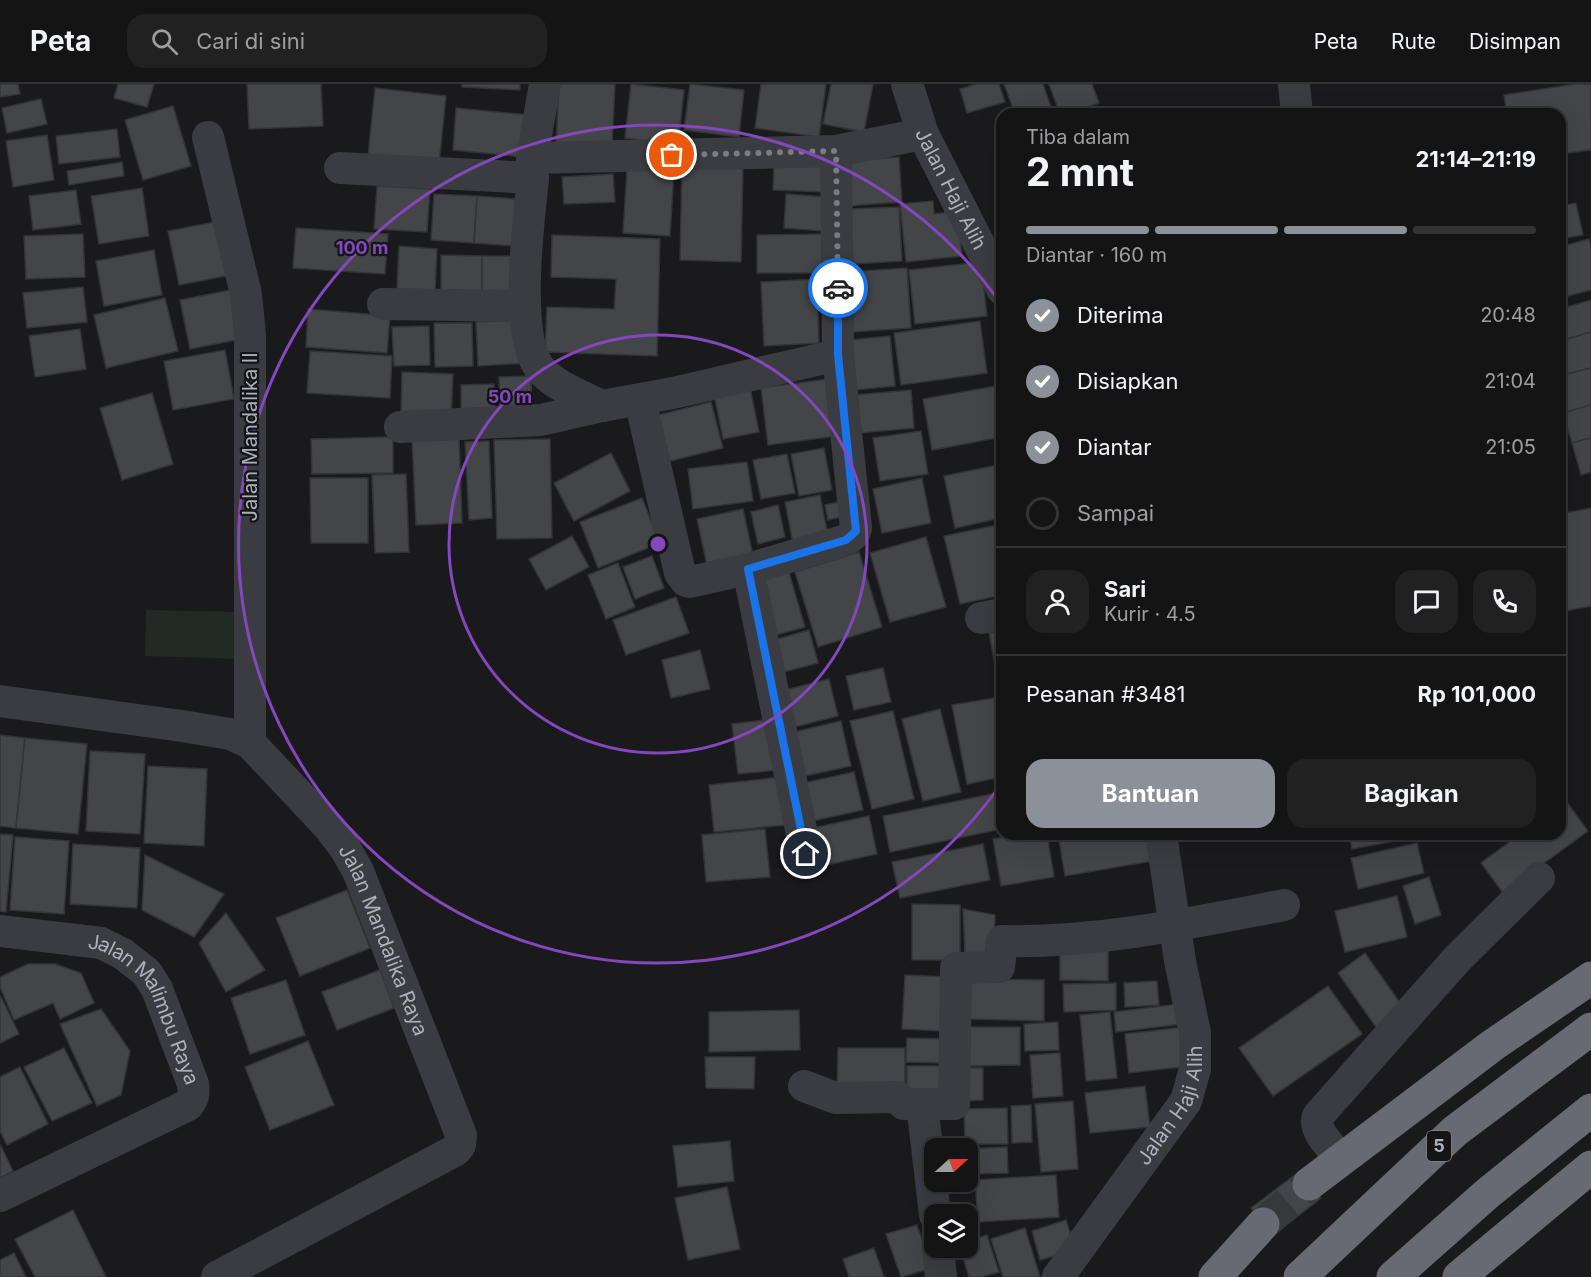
<!DOCTYPE html>
<html lang="id">
<head>
<meta charset="utf-8">
<style>
  :root { --surface:#141415; --page:#212122; --text:#f1f3f6; --muted:#9d9ea0; --line:#333334; --accent:#8c9099 }
  body { margin:0; font-family:Inter,sans-serif; background:var(--page); color:var(--text); height:100vh; display:flex; flex-direction:column; font-size:22px; white-space:nowrap }
  * { box-sizing:border-box; margin:0 }
  p { font-size:20px; color:var(--muted) }
  .icon { flex:none; width:33px; height:33px; fill:none; stroke:currentColor; stroke-width:2; stroke-linecap:round; stroke-linejoin:round }
  .map { position:relative; flex:1; overflow:hidden }
  .sheet { position:absolute; left:996px; top:24px; width:570px; height:732px; display:flex; flex-direction:column; background:var(--surface); border-radius:18px; box-shadow:0 6px 24px #0002,0 0 0 2px var(--line) }
  .sheet>* { flex:none }
  .needle { width:39px; rotate:69deg }
  .buttons { position:absolute; left:924px; top:1054px; display:grid; gap:12px }
  .buttons a { display:grid; place-items:center; width:54px; height:54px; border-radius:12px; background:var(--surface); box-shadow:0 6px 24px #0002,0 0 0 2px var(--line); font-size:30px }
  .pin { position:absolute; display:grid; place-items:center; width:51px; height:51px; color:#fff; margin:-26px; border:3px solid #fff; border-radius:50%; box-shadow:0 2px 6px #0007 }
  .courier { position:absolute; display:grid; place-items:center; width:60px; height:60px; margin:-30px; border:4px solid #1a73e8; border-radius:50%; background:#fff; color:#222; box-shadow:0 2px 8px #0007 }
  .head em { font-style:normal; font-weight:700 }
  .head div { display:flex; flex-direction:column-reverse }
  .head { display:flex; align-items:center; justify-content:space-between; height:102px; padding:0 30px }
  h1 { font-size:39px; font-weight:700; line-height:45px }
  .bar { display:grid; grid-template-columns:repeat(4,1fr); gap:9px 6px; align-content:center; height:72px; padding:0 30px }
  .bar i { height:8px; border-radius:4px; background:var(--line) }
  .bar .on { background:var(--accent) }
  .bar p { grid-column:span 4 }
  .line { display:flex; align-items:center; gap:15px; padding:0 30px; border-top:2px solid var(--line) }
  .line div { flex:1 }
  .round { display:grid; place-items:center; flex:none; width:63px; height:63px; border-radius:18px; background:var(--page) }
  ol { padding:0 30px; list-style:none }
  li { display:flex; align-items:center; gap:18px; height:66px }
  li p { margin-inline-start:auto }
  li .icon { padding:6px; border-radius:50%; background:var(--accent); color:#fff; stroke-width:4 }
  li:last-child { color:var(--muted) }
  li i { width:33px; height:33px; border:3px solid var(--line); border-radius:50% }
  .action { display:flex; gap:12px; margin-top:auto; padding:12px 30px }
  .action a { flex:1; height:69px; border-radius:18px; background:var(--accent); color:#fff; font-size:24px; font-weight:700; line-height:69px; text-align:center }
  .action a+a { background:var(--page); color:var(--text) }
  header { display:flex; align-items:center; gap:36px; box-sizing:border-box; height:84px; padding:0 30px; background:var(--surface); border-bottom:2px solid var(--line) }
  header strong { font-size:28px }
  nav { display:flex; gap:33px; margin-inline-start:auto; font-size:21px }
  .search { width:420px; height:54px; background:var(--page); display:flex; align-items:center; gap:15px; box-sizing:border-box; padding:0 21px; border-radius:18px; color:var(--muted); font-size:22px }
  .map>svg:first-child { display:block }
</style>
</head>
<body>
<header>
<strong>Peta</strong>
<div class="search"><svg class="icon" aria-label="search" viewBox="0 0 24 24"><circle cx="10" cy="10" r="6"/><path d="M15 15l6 6"/></svg>Cari di sini</div>
<nav><a>Peta</a><a>Rute</a><a>Disimpan</a></nav>
</header>
<div class="map">
<svg width="1591" height="1193" viewBox="0 0 1591 1193">
  <rect width="100%" height="100%" fill="#1a1a1c"/>
  <polygon fill="#222a23" points="146,526 241,528 240,575 145,572"/>
  <g fill="#444549" stroke="#343438" stroke-width="1.5">
    <polygon points="0,0 18,0 20,10 0,13"/>
    <polygon points="118,0 154,0 147,23 114,14"/>
    <polygon points="247,0 321,0 323,42 249,45"/>
    <polygon points="462,0 520,0 520,6 462,3"/>
    <polygon points="559,0 615,0 612,63 556,60"/>
    <polygon points="631,0 684,6 678,61 625,54"/>
    <polygon points="690,0 744,6 739,53 684,46"/>
    <polygon points="761,0 826,0 819,53 755,44"/>
    <polygon points="831,0 873,0 864,48 823,40"/>
    <polygon points="976,0 999,0 1005,18 967,29 960,5"/>
    <polygon points="1004,0 1043,0 1052,26 1041,30 1015,30"/>
    <polygon points="1049,0 1092,0 1099,19 1068,30 1060,30"/>
    <polygon points="1575,0 1591,0 1591,66 1560,70 1560,30 1507,30 1504,11"/>
    <polygon points="375,4 446,12 439,80 368,72"/>
    <polygon points="41,15 47,40 7,49 2,24"/>
    <polygon points="173,22 191,82 143,96 125,36"/>
    <polygon points="456,24 528,31 524,73 453,66"/>
    <polygon points="117,45 120,73 59,80 56,52"/>
    <polygon points="47,51 54,96 13,103 6,57"/>
    <polygon points="899,73 902,118 847,122 844,77"/>
    <polygon points="122,78 124,92 69,101 67,87"/>
    <polygon points="682,81 743,83 741,178 680,176"/>
    <polygon points="774,81 828,82 828,108 773,106"/>
    <polygon points="627,85 674,88 670,152 623,149"/>
    <polygon points="613,90 615,118 564,120 562,93"/>
    <polygon points="377,102 430,105 427,148 374,145"/>
    <polygon points="142,104 149,152 99,160 91,112"/>
    <polygon points="76,106 81,140 33,146 29,112"/>
    <polygon points="434,110 477,112 474,159 431,156"/>
    <polygon points="786,110 827,113 824,147 784,144"/>
    <polygon points="477,112 528,116 525,163 474,159"/>
    <polygon points="933,117 934,130 957,127 962,172 906,178 900,120"/>
    <polygon points="1576,119 1583,151 1560,155 1560,122"/>
    <polygon points="899,123 902,177 853,180 850,125"/>
    <polygon points="215,138 226,192 179,201 168,147"/>
    <polygon points="296,144 388,150 385,190 293,184"/>
    <polygon points="83,150 85,193 26,195 24,152"/>
    <polygon points="823,150 824,189 757,189 757,151"/>
    <polygon points="552,151 660,155 657,272 545,268 547,223 614,225 616,195 551,193"/>
    <polygon points="1589,155 1591,163 1591,206 1560,214 1560,163"/>
    <polygon points="399,162 437,165 435,207 397,205"/>
    <polygon points="154,166 162,211 104,222 96,177"/>
    <polygon points="441,171 482,172 482,210 441,211"/>
    <polygon points="482,172 519,172 520,211 482,210"/>
    <polygon points="981,178 987,232 915,240 909,186"/>
    <polygon points="907,184 911,244 851,248 847,188"/>
    <polygon points="817,195 819,259 764,262 761,198"/>
    <polygon points="83,203 87,238 27,244 23,209"/>
    <polygon points="231,206 241,255 190,265 180,216"/>
    <polygon points="165,214 178,267 106,284 94,231"/>
    <polygon points="1591,216 1591,248 1560,257 1560,225"/>
    <polygon points="308,225 390,232 387,269 306,263"/>
    <polygon points="525,236 527,279 478,282 476,238"/>
    <polygon points="980,237 987,289 901,301 894,249"/>
    <polygon points="434,239 472,239 473,282 435,283"/>
    <polygon points="429,242 430,281 394,282 392,243"/>
    <polygon points="80,245 86,285 35,293 29,252"/>
    <polygon points="1591,248 1591,284 1560,292 1560,257"/>
    <polygon points="890,252 895,302 854,306 849,256"/>
    <polygon points="225,266 234,315 173,326 164,277"/>
    <polygon points="310,267 392,272 390,314 307,309"/>
    <polygon points="1591,284 1591,321 1563,329 1560,317 1560,292"/>
    <polygon points="402,288 453,290 451,336 401,334"/>
    <polygon points="531,292 532,329 500,330 499,293"/>
    <polygon points="828,295 836,352 768,361 761,304"/>
    <polygon points="494,300 495,333 461,334 461,301"/>
    <polygon points="1002,301 1002,353 932,366 923,315"/>
    <polygon points="750,303 759,348 723,355 714,310"/>
    <polygon points="911,306 914,344 859,349 855,311"/>
    <polygon points="152,309 173,380 122,396 100,324"/>
    <polygon points="711,318 723,364 670,377 658,331"/>
    <polygon points="1591,321 1591,354 1572,359 1563,329"/>
    <polygon points="921,347 928,390 880,397 873,354"/>
    <polygon points="393,353 393,389 312,390 311,355"/>
    <polygon points="459,353 462,439 416,441 412,355"/>
    <polygon points="1591,354 1591,388 1581,391 1572,359"/>
    <polygon points="550,355 552,454 497,455 494,356"/>
    <polygon points="489,357 492,434 469,436 465,358"/>
    <polygon points="824,364 832,406 799,412 791,370"/>
    <polygon points="611,369 630,407 574,437 554,399"/>
    <polygon points="787,370 795,409 761,415 753,376"/>
    <polygon points="747,378 753,417 693,425 688,385"/>
    <polygon points="1002,380 1002,434 955,444 944,392"/>
    <polygon points="406,390 409,468 375,469 372,391"/>
    <polygon points="310,394 368,394 368,459 311,459"/>
    <polygon points="922,394 931,439 882,449 873,405"/>
    <polygon points="820,411 828,452 793,459 785,418"/>
    <polygon points="642,414 660,459 598,484 580,438"/>
    <polygon points="838,418 841,433 828,436 825,421"/>
    <polygon points="778,421 785,453 758,460 751,428"/>
    <polygon points="1591,424 1591,522 1560,528 1560,430"/>
    <polygon points="743,425 754,476 708,486 697,435"/>
    <polygon points="1002,440 1002,511 960,520 944,452"/>
    <polygon points="572,452 589,483 546,506 529,475"/>
    <polygon points="926,453 946,523 890,538 870,469"/>
    <polygon points="859,468 882,543 818,563 795,488"/>
    <polygon points="652,472 664,504 635,515 623,483"/>
    <polygon points="618,479 635,523 606,535 588,491"/>
    <polygon points="787,482 805,543 772,552 754,491"/>
    <polygon points="676,513 689,549 626,571 613,536"/>
    <polygon points="809,546 818,579 776,590 767,558"/>
    <polygon points="1002,546 1002,605 1000,606 989,549"/>
    <polygon points="700,566 710,605 671,614 662,576"/>
    <polygon points="883,584 891,618 854,626 846,592"/>
    <polygon points="829,595 838,632 790,644 781,607"/>
    <polygon points="994,614 1002,659 1002,693 967,700 952,621"/>
    <polygon points="940,625 961,708 923,717 902,635"/>
    <polygon points="893,627 914,715 872,725 850,637"/>
    <polygon points="772,635 778,686 738,690 732,640"/>
    <polygon points="841,637 851,682 800,693 790,649"/>
    <polygon points="0,651 25,654 16,744 0,742"/>
    <polygon points="25,654 87,660 78,750 16,744"/>
    <polygon points="90,667 145,670 140,750 86,747"/>
    <polygon points="148,682 207,685 204,762 144,759"/>
    <polygon points="854,688 863,726 812,737 804,699"/>
    <polygon points="781,693 786,741 714,748 709,701"/>
    <polygon points="1002,708 1002,745 890,768 883,732"/>
    <polygon points="1566,717 1588,747 1503,809 1481,779 1520,750 1560,750 1560,721"/>
    <polygon points="869,732 877,770 822,782 813,744"/>
    <polygon points="765,745 770,793 706,798 702,751"/>
    <polygon points="0,750 13,751 6,828 0,827"/>
    <polygon points="1027,750 1047,750 1054,793 1001,802 993,755"/>
    <polygon points="1058,750 1155,750 1159,776 1065,792"/>
    <polygon points="1349,750 1409,750 1410,754 1352,765"/>
    <polygon points="15,753 69,757 64,830 10,826"/>
    <polygon points="1417,759 1424,789 1358,805 1351,774"/>
    <polygon points="73,760 140,764 137,824 70,820"/>
    <polygon points="983,760 990,796 900,814 892,778"/>
    <polygon points="145,771 224,810 194,853 142,826"/>
    <polygon points="1429,793 1441,831 1415,840 1403,802"/>
    <polygon points="347,806 370,864 300,892 276,834"/>
    <polygon points="1397,812 1407,853 1345,868 1335,827"/>
    <polygon points="912,820 960,821 960,876 912,876"/>
    <polygon points="963,825 995,831 994,875 965,869"/>
    <polygon points="226,829 265,886 226,908 199,859"/>
    <polygon points="1060,865 1108,865 1108,897 1060,896"/>
    <polygon points="1365,869 1405,926 1378,946 1338,889"/>
    <polygon points="28,880 55,880 81,889 94,919 60,935 53,919 14,936 0,903 0,893"/>
    <polygon points="380,886 394,924 337,946 322,908"/>
    <polygon points="905,891 947,893 945,947 902,945"/>
    <polygon points="971,895 1044,896 1044,937 970,935"/>
    <polygon points="286,896 305,951 250,970 231,914"/>
    <polygon points="1157,897 1159,921 1125,923 1124,899"/>
    <polygon points="1116,899 1116,926 1064,928 1063,900"/>
    <polygon points="1328,902 1362,950 1273,1012 1239,964"/>
    <polygon points="0,911 19,950 0,959"/>
    <polygon points="1179,920 1182,940 1116,948 1114,928"/>
    <polygon points="101,925 130,967 121,1011 97,1022 60,940"/>
    <polygon points="799,926 800,966 709,968 709,928"/>
    <polygon points="1110,928 1117,994 1086,997 1080,931"/>
    <polygon points="1058,938 1059,966 1025,967 1024,940"/>
    <polygon points="969,943 1020,943 1020,981 969,982"/>
    <polygon points="1184,943 1188,982 1129,989 1125,950"/>
    <polygon points="907,954 945,955 945,979 906,978"/>
    <polygon points="308,957 334,1021 270,1046 245,983"/>
    <polygon points="64,964 92,1019 52,1037 24,983"/>
    <polygon points="838,964 905,964 905,1010 837,1010"/>
    <polygon points="1060,969 1063,1012 1033,1014 1030,971"/>
    <polygon points="705,973 755,973 754,1005 706,1004"/>
    <polygon points="907,982 951,982 952,1017 907,1017"/>
    <polygon points="20,983 48,1040 7,1061 0,1047 0,993"/>
    <polygon points="959,984 983,984 983,1016 959,1017"/>
    <polygon points="1145,1002 1150,1043 1090,1049 1085,1009"/>
    <polygon points="1073,1017 1078,1085 1041,1088 1035,1020"/>
    <polygon points="1031,1021 1032,1058 1012,1059 1011,1022"/>
    <polygon points="1007,1024 1008,1060 965,1060 964,1025"/>
    <polygon points="730,1057 734,1097 678,1103 673,1062"/>
    <polygon points="0,1060 13,1087 0,1094"/>
    <polygon points="1007,1063 1008,1089 969,1090 967,1065"/>
    <polygon points="1300,1087 1321,1114 1272,1152 1251,1124"/>
    <polygon points="1056,1091 1059,1133 978,1138 975,1096"/>
    <polygon points="727,1103 740,1165 688,1176 675,1114"/>
    <polygon points="73,1126 106,1193 35,1193 15,1155"/>
    <polygon points="1066,1136 1075,1166 1040,1176 1032,1147"/>
    <polygon points="917,1141 932,1184 901,1193 886,1150"/>
    <polygon points="1025,1144 1040,1193 1003,1193 991,1155"/>
    <polygon points="987,1151 999,1188 981,1193 969,1193 960,1164 968,1164 968,1157"/>
    <polygon points="874,1164 884,1193 849,1193 843,1175"/>
    <polygon points="14,1169 26,1193 0,1193 0,1176"/>
  </g>
  <g fill="none" stroke-linecap="round" stroke-linejoin="round">
    <polyline stroke="#37383c" stroke-width="33" stroke-dasharray="33 16" stroke-linecap="butt" points="1263,1140 1309,1100"/>
    <g stroke="#3b3c41" stroke-width="32">
      <path d="M545 0 532 74 533 94C529 135 512 258 543 288 559 304 582 312 602 322"/>
      <path id="s1" d="M907 0 923 50 1002 205"/>
      <polyline points="1294,0 1297,30"/>
      <polyline points="208,53 246,210 250,251 250,659"/>
      <polyline points="532,74 836,67 923,50"/>
      <polyline points="340,84 533,94"/>
      <polyline points="383,220 525,222"/>
      <polyline points="640,316 680,489 686,497 690,498 748,485 846,456 854,450 856,444 838,271 836,67"/>
      <polyline points="400,343 541,336 602,322 673,309 838,271"/>
      <polyline points="748,485 806,770"/>
      <polyline points="981,534 1002,530"/>
      <path id="s2" d="M0 617 182 642 230 650 250 659 329 743 345 764 358 787 461 1051 460 1061 456 1066 217 1193"/>
      <path id="s3" d="M0 847 101 859 123 870 147 889 157 905 193 1000C194 1009 194 1014 188 1021L0 1112"/>
      <polyline points="804,1002 836,1014 898,1013 904,1020 922,1020"/>
      <path d="M1342 1075C1333 1065 1312 1046 1318 1032L1458 874 1539 794"/>
      <path d="M935 1131 922 1020H954L956 884 999 883 1002 857C1097 859 1191 839 1284 821"/>
      <polyline points="938,1164 941,1193"/>
      <path id="s4" d="M1058 1193 1186 1017 1195 985V949L1180 877 1161 750"/>
    </g>
    <g stroke="#676a72" stroke-width="33">
      <polyline points="1309,1100 1493,961 1591,894"/>
      <polyline points="1215,1193 1263,1140"/>
      <polyline points="1300,1193 1455,1047 1591,945"/>
      <polyline points="1393,1193 1488,1109 1591,1026"/>
      <polyline points="1459,1193 1591,1083"/>
    </g>
  </g>
  <g fill="none" stroke-linecap="round" stroke-linejoin="round">
    <polyline stroke="#7a7c83" stroke-width="6" stroke-dasharray="0 10.8" points="672,71 836,67 838,204"/>
    <polyline stroke="#1a73e8" stroke-width="8" points="806,770 748,485 846,456 856,447 838,271 838,204"/>
  </g>
  <g fill="none" stroke="#8547be" stroke-width="3">
    <circle cx="658" cy="460" r="209"/>
    <path d="M1001 700A419 419 0 1 1 1001 220"/>
  </g>
  <g text-anchor="middle" stroke-width="4.5" stroke-linejoin="round" paint-order="stroke">
    <rect fill="#151517" stroke="#7f828a" stroke-width="1.5" x="1427" y="1047" width="24" height="30" rx="4.5"/>
    <g font-size="18" font-weight="bold" fill="#adb1bb">
      <text x="1439" y="1068">5</text>
    </g>
    <g font-size="20" fill="#adb1bb" stroke="#151517">
      <text dy="7" stroke="none"><textPath href="#s1" startOffset="114">Jalan Haji Alih</textPath></text>
      <text transform="translate(250 353) rotate(-90)" y="7">Jalan Mandalika II</text>
      <text dy="7" stroke="none"><textPath href="#s2" startOffset="496">Jalan Mandalika Raya</textPath></text>
      <text dy="7" stroke="none"><textPath href="#s3" startOffset="183">Jalan Malimbu Raya</textPath></text>
      <text dy="7" stroke="none"><textPath href="#s4" startOffset="208">Jalan Haji Alih</textPath></text>
    </g>
  </g>
  <circle cx="658" cy="460" r="9" fill="#8547be" stroke="#151517" stroke-width="3"/>
  <g font-size="18" text-anchor="middle" font-weight="bold" fill="#8547be" stroke="#151517" stroke-width="4.5" stroke-linejoin="round" paint-order="stroke">
    <text x="362" y="170">100 m</text>
    <text x="510" y="319">50 m</text>
  </g>
</svg>
<div class="buttons">
<a><svg class="needle" viewBox="-14 -14 28 28"><path d="M0-13l5 13h-10z" fill="#e53935"/><path d="M0 13l5-13h-10z" fill="#9d9ea0"/></svg></a>
<a><svg class="icon" aria-label="layers" viewBox="0 0 24 24"><path d="M12 4l9 5-9 5-9-5zM3 14l9 5 9-5"/></svg></a>
</div>
<div class="pin" style="left:672px;top:71px;background:#ea580c"><svg class="icon" aria-label="bag" viewBox="0 0 24 24"><path d="M5 8h14l-1 12H6zM9 8a3 3 0 0 1 6 0"/></svg></div>
<div class="pin" style="left:806px;top:770px;background:#1f2937"><svg class="icon" aria-label="home" viewBox="0 0 24 24"><path d="M3 11l9-7 9 7M6 9v11h12V9"/></svg></div>
<div class="courier" style="left:838px;top:204px"><svg class="icon" aria-label="car" viewBox="0 0 24 24"><path d="M5 17H2v-5l4-1 3-4h7l3 4 3 1v5h-3M9 17h6M6 11h13"/><circle cx="7" cy="17" r="2"/><circle cx="17" cy="17" r="2"/></svg></div>
<section class="sheet">
<div class="head"><div><h1>2 mnt</h1><p>Tiba dalam</p></div><em>21:14–21:19</em></div>
<div class="bar"><i class="on"></i><i class="on"></i><i class="on"></i><i></i><p>Diantar · 160 m</p></div>
<ol>
<li><svg class="icon" aria-label="check" viewBox="0 0 24 24"><path d="M5 12l5 5 9-10"/></svg>Diterima<p>20:48</p></li>
<li><svg class="icon" aria-label="check" viewBox="0 0 24 24"><path d="M5 12l5 5 9-10"/></svg>Disiapkan<p>21:04</p></li>
<li><svg class="icon" aria-label="check" viewBox="0 0 24 24"><path d="M5 12l5 5 9-10"/></svg>Diantar<p>21:05</p></li>
<li><i></i>Sampai</li>
</ol>
<div class="line" style="height:108px"><a class="round"><svg class="icon" aria-label="person" viewBox="0 0 24 24"><circle cx="12" cy="8" r="4"/><path d="M4 21q1-7 8-7t8 7"/></svg></a><div><b>Sari</b><p>Kurir · 4.5</p></div><a class="round"><svg class="icon" aria-label="chat" viewBox="0 0 24 24"><path d="M4 5h16v11H9l-5 4z"/></svg></a><a class="round"><svg class="icon" aria-label="phone" viewBox="0 0 24 24"><path d="M5 4h4l2 5-3 2q2 4 5 5l2-3 5 2v4C11 20 4 13 5 4z"/></svg></a></div>
<div class="line" style="height:78px"><div>Pesanan #3481</div><b>Rp 101,000</b></div>
<div class="action"><a>Bantuan</a><a>Bagikan</a></div>
</section>
</div>
</body>
</html>
